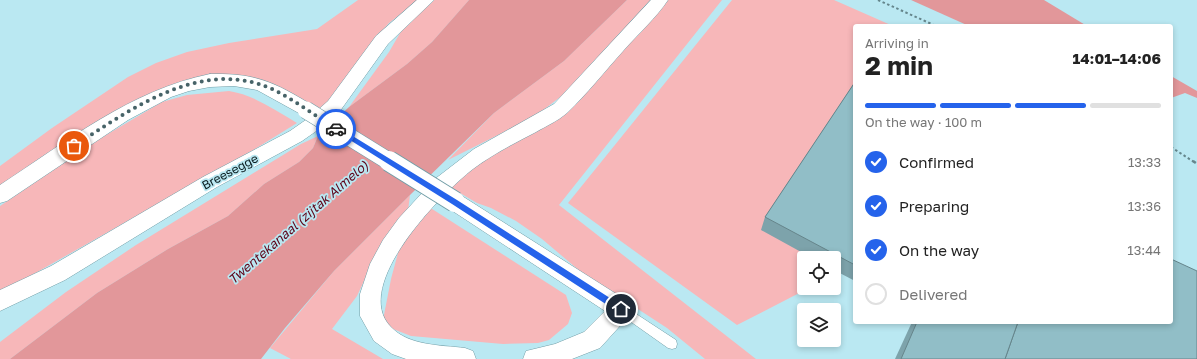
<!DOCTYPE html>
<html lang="en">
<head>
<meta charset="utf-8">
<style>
  :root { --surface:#fff; --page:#f2f2f2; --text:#222; --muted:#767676; --line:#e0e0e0; --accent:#2563eb }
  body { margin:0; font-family:"Golos Text",sans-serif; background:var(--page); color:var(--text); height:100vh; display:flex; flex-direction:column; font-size:15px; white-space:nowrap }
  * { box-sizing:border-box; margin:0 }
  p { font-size:13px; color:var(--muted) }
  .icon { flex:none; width:22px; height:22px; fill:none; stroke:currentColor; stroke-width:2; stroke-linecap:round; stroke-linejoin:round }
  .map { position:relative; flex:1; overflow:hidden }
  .drawer { position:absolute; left:853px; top:24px; width:320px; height:300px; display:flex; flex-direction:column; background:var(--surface); border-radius:4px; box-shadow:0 2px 6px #0003 }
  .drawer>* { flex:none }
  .controls { position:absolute; left:797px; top:251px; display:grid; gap:8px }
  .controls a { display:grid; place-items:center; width:44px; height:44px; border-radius:4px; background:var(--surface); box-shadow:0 2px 6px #0003; font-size:20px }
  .pin { position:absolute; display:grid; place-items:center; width:34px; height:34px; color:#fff; margin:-17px; border:2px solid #fff; border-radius:50%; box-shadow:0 1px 4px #0007 }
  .courier { position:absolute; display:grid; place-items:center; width:40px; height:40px; margin:-20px; border:3px solid #2563eb; border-radius:50%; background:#fff; color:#222; box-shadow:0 1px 5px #0007 }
  .headline em { font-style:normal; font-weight:700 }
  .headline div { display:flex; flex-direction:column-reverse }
  .headline { display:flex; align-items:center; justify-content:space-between; height:68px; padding:0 12px }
  h1 { font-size:26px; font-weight:700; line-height:30px }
  .bar { display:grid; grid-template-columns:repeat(4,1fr); gap:6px 4px; align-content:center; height:48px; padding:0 12px }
  .bar i { height:5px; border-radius:3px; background:var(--line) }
  .bar .on { background:var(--accent) }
  .bar p { grid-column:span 4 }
  ol { padding:0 12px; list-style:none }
  li { display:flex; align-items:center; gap:12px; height:44px }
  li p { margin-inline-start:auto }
  li .icon { padding:4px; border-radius:50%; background:var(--accent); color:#fff; stroke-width:4 }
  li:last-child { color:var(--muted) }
  li i { width:22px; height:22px; border:2px solid var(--line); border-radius:50% }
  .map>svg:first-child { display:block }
</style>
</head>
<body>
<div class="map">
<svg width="1197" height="359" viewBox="0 0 1197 359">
  <rect width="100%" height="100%" fill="#bae8f2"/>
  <g fill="#f7b7b9">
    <polygon points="358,0 419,0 389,23 374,40 335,99 315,111 276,86 196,80 0,187 0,166 52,128 128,77 156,63 187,52 229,43 317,29"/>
    <polygon points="434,0 469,0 432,42 407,64 349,107 389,52 403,28"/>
    <polygon points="627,0 651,0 572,88 542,111 522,123 448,160 494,113 564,61"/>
    <polygon points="666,0 722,0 559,205 756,359 705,359 667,328 581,272 542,239 516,221 491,208 477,203 448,186 465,171 561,116"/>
    <polygon points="732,0 834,0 893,26 855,26 855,264 834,275 834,258 804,258 804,288 809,288 737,325 568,203"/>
    <path d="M229 91C254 95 275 110 297 123L255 149 0 293V206L96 141 162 102 187 95Z"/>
    <polygon points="318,136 313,148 299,162 264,184 228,216 168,249 97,293 10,359 0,359 0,342 66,292 136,245 301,144"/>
    <polygon points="410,195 408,211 372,264 357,296 332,329 383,359 291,359 270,348 334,271"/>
    <polygon points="429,207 566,295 572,313 568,324 549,340 538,343 503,344 411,336 393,329 383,320 391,279 402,238"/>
  </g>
  <g fill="#e2979a">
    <polygon points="469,0 627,0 564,61 494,113 410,195 334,271 285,328 261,359 10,359 97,293 168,249 228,216 264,184 299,162 313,148 318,136 333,122 349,107 407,64 432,42"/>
    <polygon points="911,0 1044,0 1087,26 969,26"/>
    <polygon points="1171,76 1197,91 1197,98 1185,93 1171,98"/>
  </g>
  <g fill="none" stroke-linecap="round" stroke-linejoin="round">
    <g stroke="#729ea7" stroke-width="1">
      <polygon id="service" points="621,304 676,340 677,344 676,348 672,349 668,348 617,312 616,309 617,306"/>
    </g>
    <g stroke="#729ea7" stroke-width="1">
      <g id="minor">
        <polygon points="417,0 434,0 388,44 340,111 322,127 302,141 217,187 65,280 0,311 0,290 51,266 203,177 290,131 310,117 328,101 376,36"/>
        <path d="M651 0H668C656 18 638 34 624 50 605 71 587 94 567 113 558 121 546 126 536 132 515 143 493 154 473 169 442 193 350 286 391 327 409 346 441 345 465 348L473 351 476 359H406L392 354 374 341 360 316V294L370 264 383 240 399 218 435 179 474 149 554 104Z"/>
        <path d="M210 74C256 73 274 82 312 105L315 110 312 115 306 117 257 90 234 86 210 87 189 91 171 97 128 120 7 201 0 203V185C66 142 131 90 210 74Z"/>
        <polygon points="455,194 462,196 629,302 632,309 629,316 600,348 572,359 523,359 526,351 555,344 584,332 605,311 448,208 445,202 448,196"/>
      </g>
    </g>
    <g stroke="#65868c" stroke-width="2" stroke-dasharray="2.5 2.5" stroke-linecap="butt">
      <polyline points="878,0 936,26"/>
      <polyline points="1171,147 1194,162"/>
    </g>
    <polyline stroke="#65868c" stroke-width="2.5" stroke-dasharray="3.5 3.5" stroke-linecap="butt" points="1193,161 1197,164"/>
    <use href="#service" fill="#fff" fill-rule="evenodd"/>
    <use href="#minor" fill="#fff" fill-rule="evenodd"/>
    <g stroke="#729ea7" stroke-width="18" stroke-linecap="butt">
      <polyline id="minor-bridge-far1" points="306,110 390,162"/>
    </g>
    <g stroke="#729ea7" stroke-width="22" stroke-linecap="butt">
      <polyline id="minor-bridge" points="389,161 455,202"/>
    </g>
    <use href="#minor-bridge-far1" stroke="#fff" stroke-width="17"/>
    <use href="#minor-bridge" stroke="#fff" stroke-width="20"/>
  </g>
  <g fill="#7da3ab">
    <polygon points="855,82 855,281 834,270 834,258 812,258 761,230 765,217"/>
    <polygon points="912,322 1171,322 1197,359 895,359"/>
  </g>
  <g fill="#91bec7" stroke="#66858b">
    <polygon points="855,82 855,265 765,217"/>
    <polygon points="1171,259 1197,271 1197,359 1005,359 1018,322 1171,322"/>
    <polygon points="917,322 1018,322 1005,359 901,359"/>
  </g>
  <polygon fill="#2563eb" points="334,127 338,127 457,200 624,307 624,312 618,312 452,204 334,130"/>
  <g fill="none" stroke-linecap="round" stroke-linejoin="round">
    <path stroke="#476368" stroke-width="4" stroke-dasharray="0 7.2" d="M74 146C131 109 203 56 274 90 296 101 316 116 336 129"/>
  </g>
  <g text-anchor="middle" stroke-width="3.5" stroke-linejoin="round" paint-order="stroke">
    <g font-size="12" fill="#091b1e" stroke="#bae8f2">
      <text transform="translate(230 172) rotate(-28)" y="4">Breesegge</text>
    </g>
    <g font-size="13" font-style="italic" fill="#5f0419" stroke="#bae8f2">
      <text transform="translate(298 222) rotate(-41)" y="5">Twentekanaal (zijtak Almelo)</text>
    </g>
  </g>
</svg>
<div class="controls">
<a><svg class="icon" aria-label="locate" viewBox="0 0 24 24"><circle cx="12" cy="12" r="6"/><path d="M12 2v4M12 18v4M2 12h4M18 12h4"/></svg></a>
<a><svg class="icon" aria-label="layers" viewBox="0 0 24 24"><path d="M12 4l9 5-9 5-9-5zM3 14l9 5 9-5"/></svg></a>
</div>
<div class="pin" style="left:74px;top:146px;background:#ea580c"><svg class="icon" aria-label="bag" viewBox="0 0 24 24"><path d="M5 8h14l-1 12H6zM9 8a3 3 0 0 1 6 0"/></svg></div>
<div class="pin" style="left:621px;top:309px;background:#1f2937"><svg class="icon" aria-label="home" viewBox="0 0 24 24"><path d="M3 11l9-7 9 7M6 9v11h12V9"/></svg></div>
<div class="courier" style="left:336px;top:129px"><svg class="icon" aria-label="car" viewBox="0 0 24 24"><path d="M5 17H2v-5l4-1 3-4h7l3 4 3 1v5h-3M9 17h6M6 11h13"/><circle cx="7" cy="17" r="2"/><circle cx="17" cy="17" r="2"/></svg></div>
<section class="drawer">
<div class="headline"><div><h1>2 min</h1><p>Arriving in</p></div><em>14:01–14:06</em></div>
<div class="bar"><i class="on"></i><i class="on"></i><i class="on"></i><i></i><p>On the way · 100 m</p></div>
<ol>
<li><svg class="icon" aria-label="check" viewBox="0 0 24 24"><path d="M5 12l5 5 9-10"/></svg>Confirmed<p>13:33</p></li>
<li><svg class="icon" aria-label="check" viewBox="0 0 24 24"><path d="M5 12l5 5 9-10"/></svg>Preparing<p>13:36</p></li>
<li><svg class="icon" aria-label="check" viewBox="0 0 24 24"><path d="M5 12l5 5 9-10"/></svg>On the way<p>13:44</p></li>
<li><i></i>Delivered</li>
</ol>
</section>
</div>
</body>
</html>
